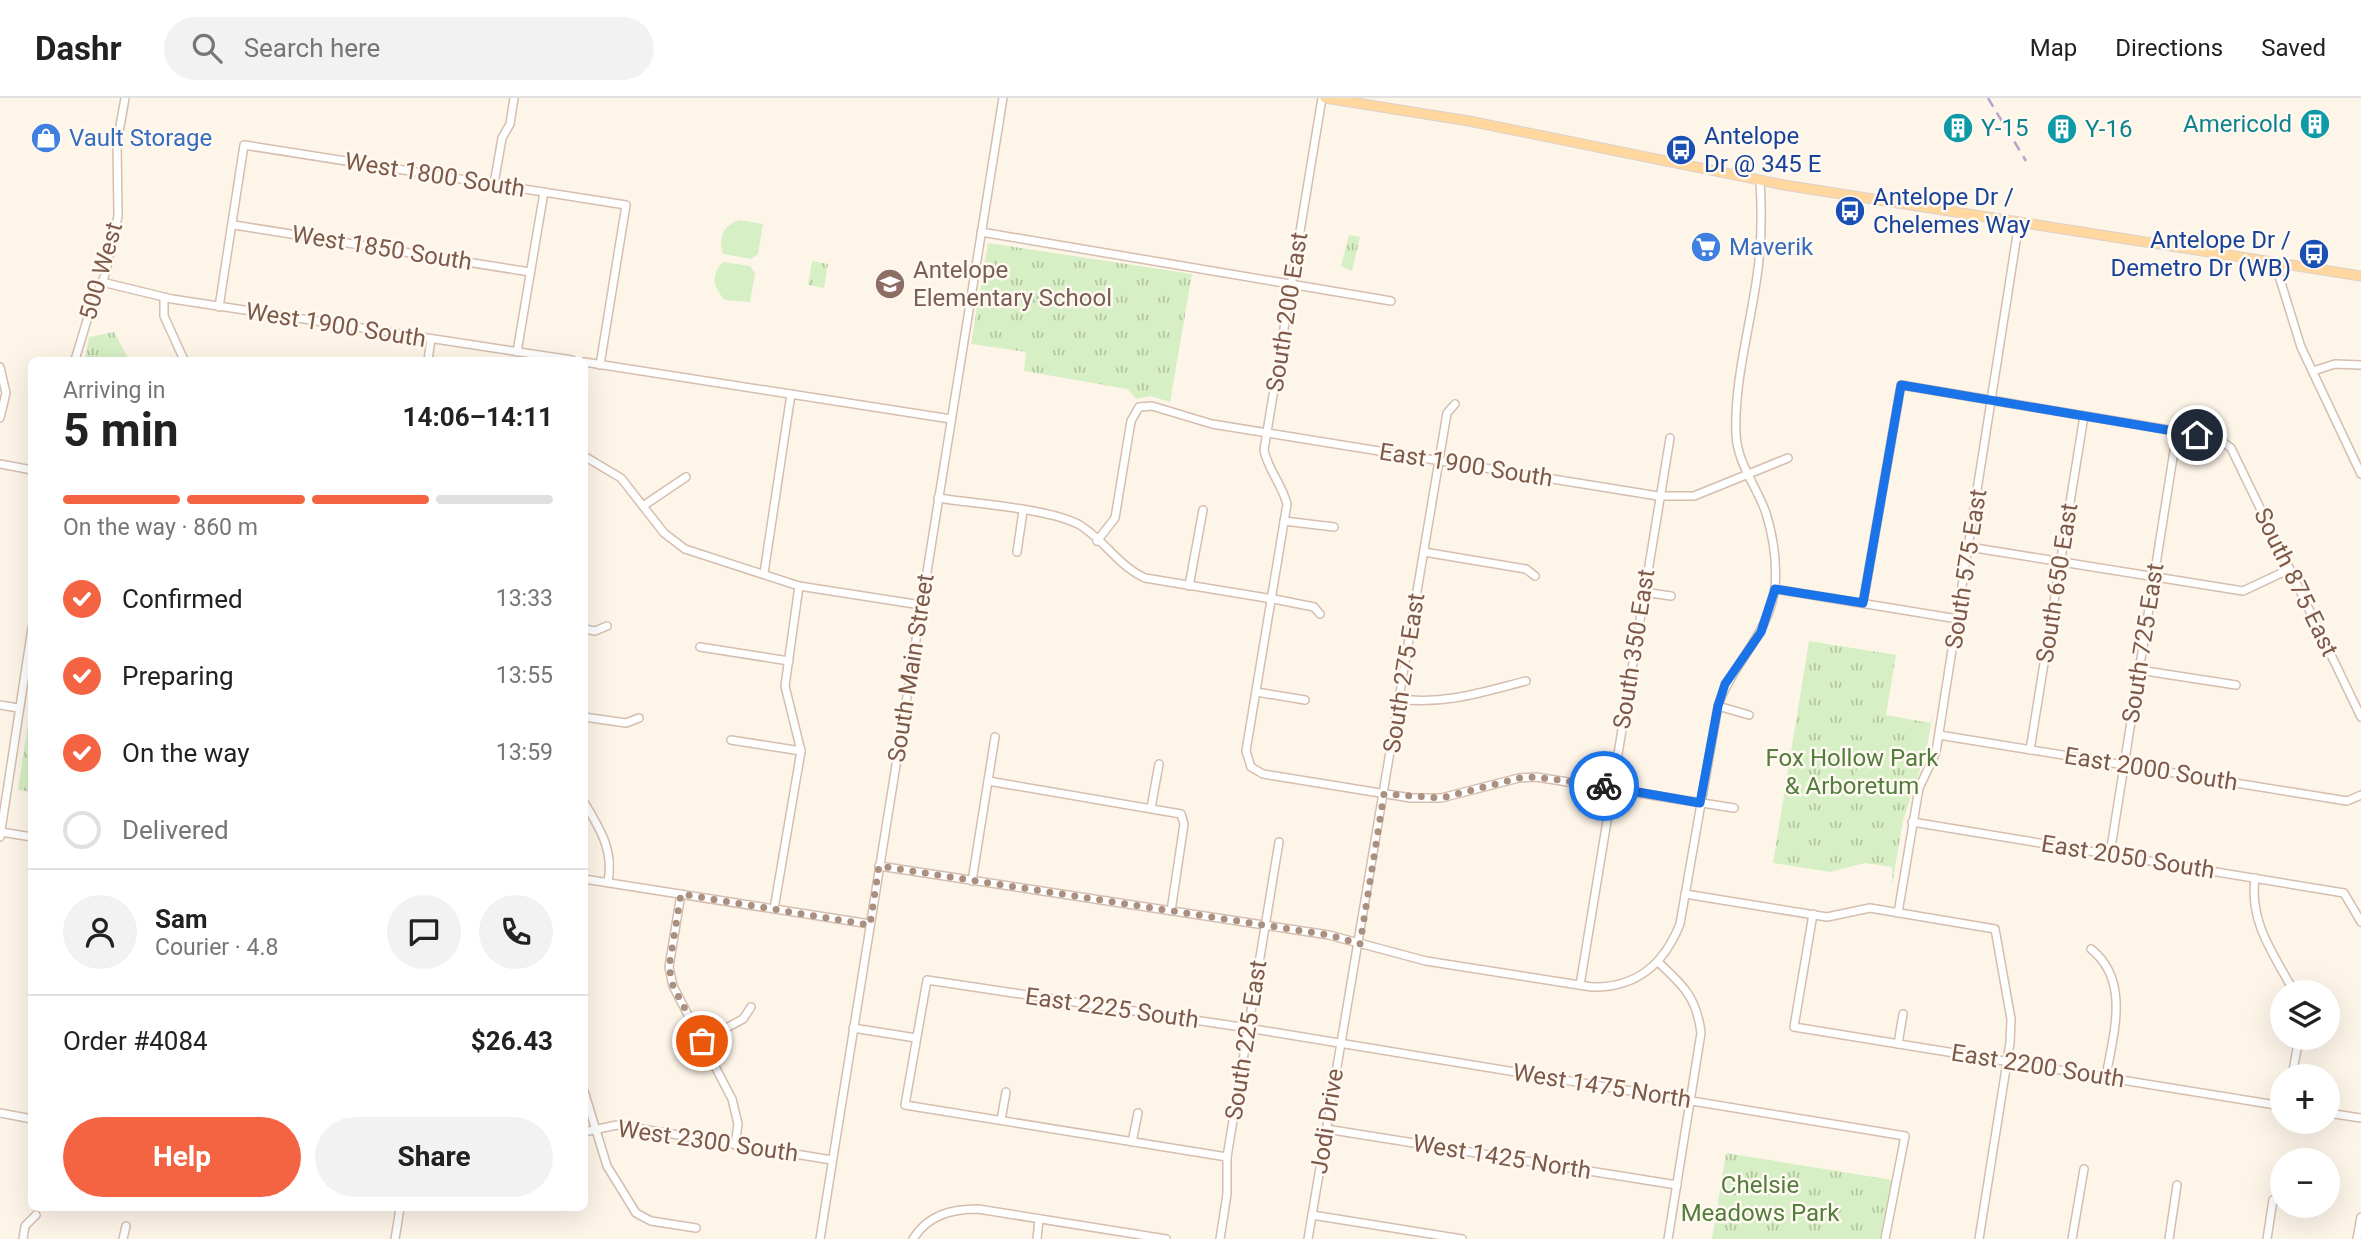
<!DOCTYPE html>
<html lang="en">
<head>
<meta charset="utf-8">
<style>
  :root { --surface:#fff; --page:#f2f2f2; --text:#222; --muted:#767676; --line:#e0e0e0; --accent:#f46342 }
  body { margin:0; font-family:Roboto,sans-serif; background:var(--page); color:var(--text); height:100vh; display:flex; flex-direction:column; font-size:26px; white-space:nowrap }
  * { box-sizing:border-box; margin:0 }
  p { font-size:23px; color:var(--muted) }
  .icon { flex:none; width:38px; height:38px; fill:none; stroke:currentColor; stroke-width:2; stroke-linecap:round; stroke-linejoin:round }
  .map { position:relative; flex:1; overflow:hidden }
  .side { position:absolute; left:28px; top:259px; width:560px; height:854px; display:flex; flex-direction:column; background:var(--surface); border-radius:10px; box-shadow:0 7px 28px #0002 }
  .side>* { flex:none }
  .controls { position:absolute; left:2270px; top:882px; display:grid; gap:14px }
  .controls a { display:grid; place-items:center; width:70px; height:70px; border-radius:50%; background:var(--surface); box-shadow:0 7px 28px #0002; font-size:35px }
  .pin { position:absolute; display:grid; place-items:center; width:60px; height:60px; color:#fff; margin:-30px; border:4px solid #fff; border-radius:50%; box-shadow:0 2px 7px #0007 }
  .courier { position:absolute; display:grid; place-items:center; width:70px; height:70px; margin:-35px; border:5px solid #1a73e8; border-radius:50%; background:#fff; color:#222; box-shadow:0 2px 9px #0007 }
  .summary em { font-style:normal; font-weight:700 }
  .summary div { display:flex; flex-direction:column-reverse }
  .summary { display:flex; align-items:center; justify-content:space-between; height:119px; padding:0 35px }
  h1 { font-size:46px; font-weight:700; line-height:52px }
  .bar { display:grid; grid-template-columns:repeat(4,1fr); gap:10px 7px; align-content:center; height:84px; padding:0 35px }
  .bar i { height:9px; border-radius:5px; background:var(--line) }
  .bar .current { background:var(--accent) }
  .bar p { grid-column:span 4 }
  .line { display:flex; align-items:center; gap:18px; padding:0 35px; border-top:2px solid var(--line) }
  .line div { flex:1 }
  .round { display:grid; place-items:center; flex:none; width:74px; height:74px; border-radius:37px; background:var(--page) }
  ol { padding:0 35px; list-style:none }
  li { display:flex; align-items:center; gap:21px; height:77px }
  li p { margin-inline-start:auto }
  li .icon { padding:7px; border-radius:50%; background:var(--accent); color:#fff; stroke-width:4 }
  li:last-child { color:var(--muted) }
  li i { width:38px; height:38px; border:4px solid var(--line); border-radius:50% }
  .primary-button { display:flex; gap:14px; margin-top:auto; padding:14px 35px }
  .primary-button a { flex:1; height:80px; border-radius:42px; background:var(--accent); color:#fff; font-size:28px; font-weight:700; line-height:80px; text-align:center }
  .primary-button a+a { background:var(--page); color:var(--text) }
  header { display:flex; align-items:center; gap:42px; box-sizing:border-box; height:98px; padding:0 35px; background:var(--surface); border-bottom:2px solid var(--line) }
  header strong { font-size:33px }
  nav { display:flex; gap:38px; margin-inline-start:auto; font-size:24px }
  .search { width:490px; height:63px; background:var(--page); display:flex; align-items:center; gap:18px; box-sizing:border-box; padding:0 24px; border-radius:38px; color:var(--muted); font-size:26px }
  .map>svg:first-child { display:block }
</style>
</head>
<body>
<header>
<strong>Dashr</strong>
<div class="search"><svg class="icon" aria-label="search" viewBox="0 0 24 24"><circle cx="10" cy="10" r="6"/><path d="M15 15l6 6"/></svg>Search here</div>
<nav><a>Map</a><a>Directions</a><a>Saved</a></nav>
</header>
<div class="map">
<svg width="2361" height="1141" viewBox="0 0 2361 1141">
  <defs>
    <pattern id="grass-tufts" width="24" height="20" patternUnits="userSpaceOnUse" patternTransform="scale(1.75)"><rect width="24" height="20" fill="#d7efc4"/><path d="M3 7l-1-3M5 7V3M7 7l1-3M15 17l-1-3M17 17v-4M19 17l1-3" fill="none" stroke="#b4c5a1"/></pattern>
  </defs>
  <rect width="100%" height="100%" fill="#fef5e9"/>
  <g fill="url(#grass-tufts)">
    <polygon points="1349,137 1360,139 1352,173 1341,168"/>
    <polygon points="988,145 1192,176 1170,304 1150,298 1137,301 1127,291 1024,273 1026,254 971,246"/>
    <polygon points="812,163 828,166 824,190 808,187"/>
    <polygon points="114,234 129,262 85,262 89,239"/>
    <polygon points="1809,543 1896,557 1886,617 1930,625 1933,615 1926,654 1903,722 1892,788 1892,769 1865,765 1830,774 1773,765"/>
    <polygon points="31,605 32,694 31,694 18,692"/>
    <polygon points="1726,1055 1892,1082 1880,1141 1712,1141"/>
  </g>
  <g fill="#d7efc4">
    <path d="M739 122 763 126 758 156 751 161 723 156C718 139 723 128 739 122Z"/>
    <path d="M723 164 750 168 755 175 750 204 725 202C713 189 710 178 723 164Z"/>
    <polygon points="1853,613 1874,616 1870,635 1866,639 1849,636"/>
    <polygon points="1857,670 1873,674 1868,696 1852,692"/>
    <polygon points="1789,1098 1805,1101 1800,1127 1784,1124"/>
  </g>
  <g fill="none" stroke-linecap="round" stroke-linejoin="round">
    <g stroke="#d5beaf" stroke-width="10">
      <g id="minor">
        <path d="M1322 0 1264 352C1268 372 1282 386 1287 406L1246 653 1251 669 1263 676 1411 700H1441L1519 680 1536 679 1734 710"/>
        <polyline points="494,86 502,40 510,26 514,0"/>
        <polyline points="234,127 530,174"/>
        <polyline points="981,134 1391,203"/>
        <polyline points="2275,165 2301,249 2361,376"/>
        <polyline points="102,184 172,201 572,262"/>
        <polyline points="164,200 164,218 184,262"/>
        <polyline points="219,209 244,47 626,107 600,267"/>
        <polyline points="517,254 544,94"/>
        <polyline points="75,262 91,209 105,177 118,118 117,45 125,0"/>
        <polyline points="428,262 431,241"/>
        <polyline points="584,264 951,321"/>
        <polyline points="0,269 6,295 0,320"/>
        <polyline points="2313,273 2335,266 2361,267"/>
        <polyline points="584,358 621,380 664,435 685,451 799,488 921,507"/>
        <polyline points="0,366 32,372"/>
        <path d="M938 400C976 406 1046 410 1078 426 1103 440 1118 468 1145 480L1279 502 1314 509 1320 516"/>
        <polyline points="643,408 686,379"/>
        <polyline points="1284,423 1334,429"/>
        <polyline points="1097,443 1115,420 1131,323 1139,309 1152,308 1212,326 1658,398 1694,398 1788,360"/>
        <polyline points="1969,449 2243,493 2290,471"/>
        <polyline points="1017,454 1023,413"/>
        <polyline points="1424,454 1526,471 1535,478"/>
        <polyline points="764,475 791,296"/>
        <polyline points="1189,488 1203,412"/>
        <polyline points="1775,491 1958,521"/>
        <polyline points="1643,494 1671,498"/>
        <polyline points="1863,505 1901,287 2217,340 2231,350 2361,619"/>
        <polyline points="584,531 595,533 607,528"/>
        <polyline points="700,549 789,563"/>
        <polyline points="2139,572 2236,587"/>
        <polyline points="1256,594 1305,602"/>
        <path d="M1400 601C1444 607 1483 594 1526 583"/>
        <polyline points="0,607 18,610"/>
        <polyline points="1718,608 1749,617"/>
        <polyline points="584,619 626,625 639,620"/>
        <polyline points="1939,637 2347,703 2361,697"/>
        <polyline points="731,642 801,653"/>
        <polyline points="2030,652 2084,318"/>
        <polyline points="988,683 1181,716 1184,726 1171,813"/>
        <path d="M584 704C600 731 614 752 608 784"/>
        <polyline points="1151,710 1159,666"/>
        <polyline points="1912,724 2344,795 2361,824"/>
        <polyline points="1,734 32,739"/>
        <polyline points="0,739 32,530"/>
        <polyline points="2110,756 2177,334"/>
        <path d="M879 768 1329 837 1426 863 1592 889C1637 890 1664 866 1680 826L1718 608C1732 566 1770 535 1775 489 1777 466 1773 438 1766 415 1757 389 1737 365 1736 336 1734 283 1750 230 1757 178 1762 145 1762 115 1760 82"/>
        <path d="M2255 780C2249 825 2274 856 2294 894"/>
        <polyline points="584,781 870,826"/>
        <polyline points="972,783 995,639"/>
        <polyline points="681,796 669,869 673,888 732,1001 738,1026 735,1047"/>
        <polyline points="1685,796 1827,819 1870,810 1995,831 2011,921 2010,945 1979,1141"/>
        <polyline points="774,811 801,653 785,588 799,488"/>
        <polyline points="1898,815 1919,690 1936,654 2019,124"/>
        <polyline points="1813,816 1794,929 2282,1008"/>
        <path d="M2091 851C2131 883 2113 936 2106 979"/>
        <path d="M1658 864C1683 887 1697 900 1701 935L1668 1141"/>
        <polyline points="1580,887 1670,340"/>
        <polyline points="853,930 916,940"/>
        <polyline points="702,943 743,921 751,909"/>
        <polyline points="1898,946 1903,916"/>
        <polyline points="2292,978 2299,940"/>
        <polyline points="584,993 607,1068 636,1115 651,1123 696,1130"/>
        <polyline points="0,1015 32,1021"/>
        <polyline points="2328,1015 2361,1020"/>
        <polyline points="1001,1022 1006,994"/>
        <polyline points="1326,1031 1677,1087"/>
        <polyline points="584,1034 617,1027 832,1062"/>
        <polyline points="1132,1044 1138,1015"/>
        <polyline points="1227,1059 905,1007 927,882 1248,930 1905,1038 1885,1141"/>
        <polyline points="1312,1117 1462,1141"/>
        <polyline points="23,1141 25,1128 36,1117"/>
        <polyline points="123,1141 126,1128"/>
        <polyline points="395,1141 400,1110"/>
        <polyline points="820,1141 1003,0"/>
        <path d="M913 1141C928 1117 951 1111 978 1111L1166 1141"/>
        <polyline points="1037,1141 1039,1121"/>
        <polyline points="1220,1141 1227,1096 1227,1059 1279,744"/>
        <polyline points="1308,1141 1447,315 1455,306"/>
        <polyline points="2072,1141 2084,1071"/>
        <polyline points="2169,1141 2177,1087"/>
        <polyline points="2267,1141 2273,1102"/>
        <polyline points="2357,1141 2361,1119"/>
      </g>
    </g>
    <g stroke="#dbd1cc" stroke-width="11">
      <polyline id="major" points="1325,0 1469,23 1784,87 2361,178"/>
    </g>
    <use href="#minor" stroke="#fff" stroke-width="7"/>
    <use href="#major" stroke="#ffd79f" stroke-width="9"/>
    <polyline stroke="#b7a4cb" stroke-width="2.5" stroke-dasharray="10 7" stroke-linecap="butt" points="1988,0 2026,63"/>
  </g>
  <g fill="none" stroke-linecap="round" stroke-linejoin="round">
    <polyline stroke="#aa9080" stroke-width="7" stroke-dasharray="0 12.6" points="702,943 673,888 669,869 681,796 870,827 879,768 1329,837 1360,846 1384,696 1441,700 1519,680 1536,679 1604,688"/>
    <polyline stroke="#1a73e8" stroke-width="9" points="1604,688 1700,705 1718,608 1725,586 1761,534 1775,491 1863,505 1901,287 2197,337"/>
  </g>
  <defs>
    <g id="building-disc" transform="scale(1.575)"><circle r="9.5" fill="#0f9aa8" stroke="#fff9f1"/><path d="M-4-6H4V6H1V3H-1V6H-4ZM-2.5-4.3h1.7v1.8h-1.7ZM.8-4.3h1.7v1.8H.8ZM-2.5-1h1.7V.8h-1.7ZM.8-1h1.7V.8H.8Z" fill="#fff"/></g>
    <g id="shop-disc" transform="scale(1.575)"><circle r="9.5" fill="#3f7fe0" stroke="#fff9f1"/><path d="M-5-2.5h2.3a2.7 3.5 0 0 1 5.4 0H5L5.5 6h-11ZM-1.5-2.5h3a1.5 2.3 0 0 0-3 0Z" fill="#fff"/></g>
    <g id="bus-disc" transform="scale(1.575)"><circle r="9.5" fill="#1a4fb4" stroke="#fff9f1"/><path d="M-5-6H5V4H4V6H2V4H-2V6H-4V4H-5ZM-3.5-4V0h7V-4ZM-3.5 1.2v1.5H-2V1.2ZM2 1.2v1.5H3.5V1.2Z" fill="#fff"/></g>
    <g id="supermarket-disc" transform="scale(1.575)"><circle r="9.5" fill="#3f7fe0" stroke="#fff9f1"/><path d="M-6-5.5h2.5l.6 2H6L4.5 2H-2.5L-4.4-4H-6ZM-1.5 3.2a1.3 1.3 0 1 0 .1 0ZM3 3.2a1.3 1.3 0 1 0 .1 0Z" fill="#fff"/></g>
    <g id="school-disc" transform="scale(1.575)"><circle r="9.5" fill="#8d6e63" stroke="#fff9f1"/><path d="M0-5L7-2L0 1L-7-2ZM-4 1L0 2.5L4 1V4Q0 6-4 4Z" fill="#fff"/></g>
  </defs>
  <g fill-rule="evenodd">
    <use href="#building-disc" x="2315" y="26"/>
    <use href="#building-disc" x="1958" y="30"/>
    <use href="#building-disc" x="2062" y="31"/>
    <use href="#shop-disc" x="46" y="40"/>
    <use href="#bus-disc" x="1681" y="52"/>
    <use href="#bus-disc" x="1850" y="113"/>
    <use href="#supermarket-disc" x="1706" y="149"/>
    <use href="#bus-disc" x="2314" y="156"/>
    <use href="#school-disc" x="890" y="186"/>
  </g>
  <g text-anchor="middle" stroke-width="5" stroke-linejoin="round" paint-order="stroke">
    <g font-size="24" fill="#0d838f" stroke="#fff9f1" text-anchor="start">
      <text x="2292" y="34" text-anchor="end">Americold</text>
      <text x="1981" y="38">Y-15</text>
      <text x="2085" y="39">Y-16</text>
    </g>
    <g font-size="24" fill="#164399" stroke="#fff9f1" text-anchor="start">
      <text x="1704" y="46">Antelope<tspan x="1704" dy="28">Dr @ 345 E</tspan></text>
      <text x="1873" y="107">Antelope Dr /<tspan x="1873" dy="28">Chelemes Way</tspan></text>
      <text x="2291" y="150" text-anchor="end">Antelope Dr /<tspan x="2291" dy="28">Demetro Dr (WB)</tspan></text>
    </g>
    <g font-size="24" fill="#366cbe" stroke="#fff9f1" text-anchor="start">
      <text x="69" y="48">Vault Storage</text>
      <text x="1729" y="157">Maverik</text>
    </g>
    <g font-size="24" fill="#7d5948" stroke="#fff9f1">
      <text transform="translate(435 77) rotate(9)" y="8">West 1800 South</text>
      <text transform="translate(382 150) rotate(9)" y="8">West 1850 South</text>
      <text transform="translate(101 173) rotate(-74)" y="8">500 West</text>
      <text transform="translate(1287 214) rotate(-81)" y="8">South 200 East</text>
      <text transform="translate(336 227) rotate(9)" y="8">West 1900 South</text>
      <text transform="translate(1466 367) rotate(9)" y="8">East 1900 South</text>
      <text transform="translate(1966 471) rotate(-81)" y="8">South 575 East</text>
      <text transform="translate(2296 484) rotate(64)" y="8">South 875 East</text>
      <text transform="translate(2057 485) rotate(-81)" y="8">South 650 East</text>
      <text transform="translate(2143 545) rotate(-81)" y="8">South 725 East</text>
      <text transform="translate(1634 551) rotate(-81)" y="8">South 350 East</text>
      <text transform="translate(911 570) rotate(-81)" y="8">South Main Street</text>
      <text transform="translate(1404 575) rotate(-81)" y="8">South 275 East</text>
      <text transform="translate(2151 671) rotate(9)" y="8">East 2000 South</text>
      <text transform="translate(2128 759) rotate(9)" y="8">East 2050 South</text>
      <text transform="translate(1112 910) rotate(8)" y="8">East 2225 South</text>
      <text transform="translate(1246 942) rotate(-81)" y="8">South 225 East</text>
      <text transform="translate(2038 968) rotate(9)" y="8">East 2200 South</text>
      <text transform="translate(1602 988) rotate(9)" y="8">West 1475 North</text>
      <text transform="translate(1327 1023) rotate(-81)" y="8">Jodi Drive</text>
      <text transform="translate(708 1043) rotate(8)" y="8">West 2300 South</text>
      <text transform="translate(1502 1059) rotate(9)" y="8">West 1425 North</text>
    </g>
    <g font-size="24" fill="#785e54" stroke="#fff9f1" text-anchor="start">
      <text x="913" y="180">Antelope<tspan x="913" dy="28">Elementary School</tspan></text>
    </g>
    <g font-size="24" fill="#527d3c" stroke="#fff9f1">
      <text x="1852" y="668">Fox Hollow Park<tspan x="1852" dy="28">&amp; Arboretum</tspan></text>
      <text x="1760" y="1095">Chelsie<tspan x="1760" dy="28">Meadows Park</tspan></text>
    </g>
  </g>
</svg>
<div class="controls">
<a><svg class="icon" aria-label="layers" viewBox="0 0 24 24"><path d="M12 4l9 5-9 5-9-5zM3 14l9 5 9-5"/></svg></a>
<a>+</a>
<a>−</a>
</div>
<div class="pin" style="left:702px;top:943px;background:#ea580c"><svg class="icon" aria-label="bag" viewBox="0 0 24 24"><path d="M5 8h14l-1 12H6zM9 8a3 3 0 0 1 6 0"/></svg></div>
<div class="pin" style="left:2197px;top:337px;background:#1f2937"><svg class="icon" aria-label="home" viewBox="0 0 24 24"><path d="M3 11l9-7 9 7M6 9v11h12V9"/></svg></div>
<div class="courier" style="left:1604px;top:688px"><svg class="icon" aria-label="bike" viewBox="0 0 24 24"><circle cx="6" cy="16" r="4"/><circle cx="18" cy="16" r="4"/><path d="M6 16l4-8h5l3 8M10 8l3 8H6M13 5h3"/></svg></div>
<section class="side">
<div class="summary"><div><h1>5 min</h1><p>Arriving in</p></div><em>14:06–14:11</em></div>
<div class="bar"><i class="current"></i><i class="current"></i><i class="current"></i><i></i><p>On the way · 860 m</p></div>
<ol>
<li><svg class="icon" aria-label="check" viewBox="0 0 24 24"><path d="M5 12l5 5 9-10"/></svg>Confirmed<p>13:33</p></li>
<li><svg class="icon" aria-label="check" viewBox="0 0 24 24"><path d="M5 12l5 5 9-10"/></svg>Preparing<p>13:55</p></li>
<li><svg class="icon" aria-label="check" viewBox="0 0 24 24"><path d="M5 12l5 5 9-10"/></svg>On the way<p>13:59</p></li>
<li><i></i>Delivered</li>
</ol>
<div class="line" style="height:126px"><a class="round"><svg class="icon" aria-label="person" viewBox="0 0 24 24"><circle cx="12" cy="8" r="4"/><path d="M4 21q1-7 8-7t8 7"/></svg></a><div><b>Sam</b><p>Courier · 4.8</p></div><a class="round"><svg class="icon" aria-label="chat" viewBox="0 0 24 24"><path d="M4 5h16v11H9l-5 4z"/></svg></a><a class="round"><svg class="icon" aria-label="phone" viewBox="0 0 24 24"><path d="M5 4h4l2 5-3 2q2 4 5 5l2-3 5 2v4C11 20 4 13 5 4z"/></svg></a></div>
<div class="line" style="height:91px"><div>Order #4084</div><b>$26.43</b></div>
<div class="primary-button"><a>Help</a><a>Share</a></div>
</section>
</div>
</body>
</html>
